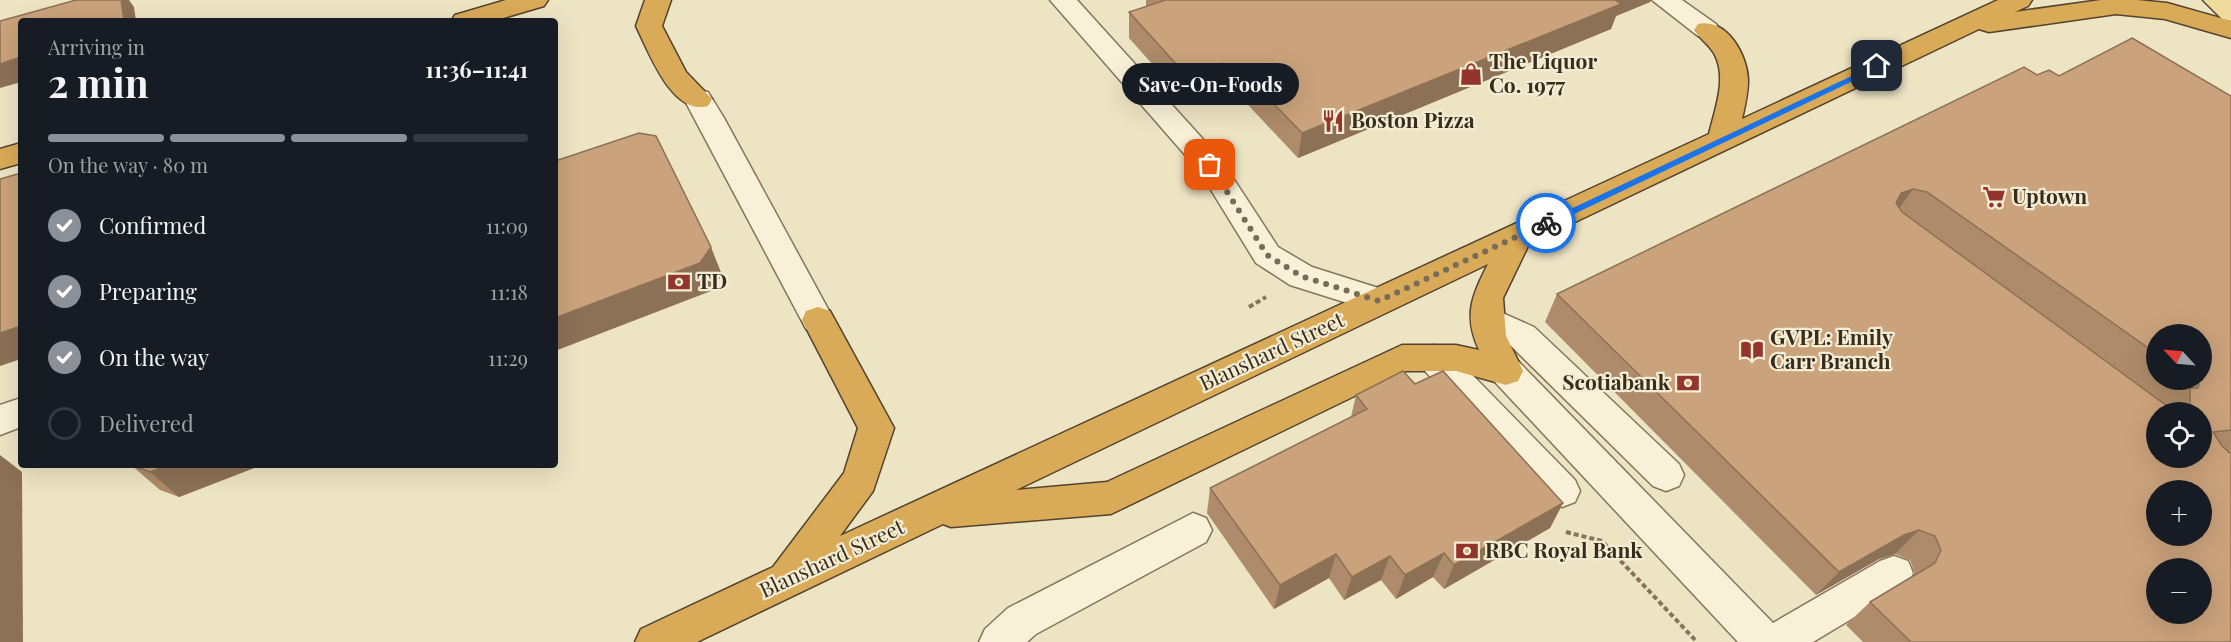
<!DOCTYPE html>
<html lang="en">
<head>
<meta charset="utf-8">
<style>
  :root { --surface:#171b24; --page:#20242c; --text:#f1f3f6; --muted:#9ea1a6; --line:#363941; --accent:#8c9099 }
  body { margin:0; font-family:"Playfair Display",serif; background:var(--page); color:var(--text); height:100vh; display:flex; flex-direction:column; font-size:22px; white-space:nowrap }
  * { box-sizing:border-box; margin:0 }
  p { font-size:20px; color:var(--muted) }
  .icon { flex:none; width:33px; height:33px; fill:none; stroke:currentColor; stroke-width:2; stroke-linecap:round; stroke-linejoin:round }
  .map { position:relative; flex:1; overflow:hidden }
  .drawer { position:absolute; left:18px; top:18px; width:540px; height:450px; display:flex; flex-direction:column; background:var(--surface); border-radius:6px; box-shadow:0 6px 24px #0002 }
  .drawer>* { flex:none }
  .needle { width:39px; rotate:296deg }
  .buttons { position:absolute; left:2146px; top:324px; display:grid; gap:12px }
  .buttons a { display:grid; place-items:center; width:66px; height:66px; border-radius:50%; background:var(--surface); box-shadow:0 6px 24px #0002; font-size:30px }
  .pin { position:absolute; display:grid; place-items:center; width:51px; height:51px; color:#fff; margin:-26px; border-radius:12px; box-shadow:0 3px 9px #0006 }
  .courier { position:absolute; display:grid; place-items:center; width:60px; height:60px; margin:-30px; border:4px solid #1a73e8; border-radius:50%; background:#fff; color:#222; box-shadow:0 2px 8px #0007 }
  .bubble { position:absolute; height:42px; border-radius:21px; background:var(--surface); box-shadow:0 6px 24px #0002; font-size:20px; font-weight:700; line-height:42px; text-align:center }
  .headline em { font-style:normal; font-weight:700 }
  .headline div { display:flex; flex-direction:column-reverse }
  .headline { display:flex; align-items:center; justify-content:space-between; height:102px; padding:0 30px }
  h1 { font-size:39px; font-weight:700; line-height:45px }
  .bar { display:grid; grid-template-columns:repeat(4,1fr); gap:9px 6px; align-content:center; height:72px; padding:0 30px }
  .bar i { height:8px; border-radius:4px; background:var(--line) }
  .bar .active { background:var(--accent) }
  .bar p { grid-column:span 4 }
  ol { padding:0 30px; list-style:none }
  li { display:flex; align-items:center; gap:18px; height:66px }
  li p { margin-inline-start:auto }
  li .icon { padding:6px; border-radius:50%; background:var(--accent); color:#fff; stroke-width:4 }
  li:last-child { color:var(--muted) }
  li i { width:33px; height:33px; border:3px solid var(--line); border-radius:50% }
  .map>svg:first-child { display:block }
</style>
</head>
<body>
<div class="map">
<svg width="2231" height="642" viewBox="0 0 2231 642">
  <rect width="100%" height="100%" fill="#ede4c4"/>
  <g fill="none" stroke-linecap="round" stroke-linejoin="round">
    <g stroke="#86755b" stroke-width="3">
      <g id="minor">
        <polygon points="1050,0 1077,0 1220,158 1278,247 1312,267 1391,292 1395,301 1391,310 1379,313 1290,285 1256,263 1200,172"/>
        <polygon points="1652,0 1682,0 1716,24 1720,30 1716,36 1707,38 1698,36"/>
        <polygon points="698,90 708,92 724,118 834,320 830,329 818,333 806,329 684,99 688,92"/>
        <polygon points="1489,307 1534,327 1679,464 1684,475 1679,486 1666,491 1653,486 1510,345 1477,329 1473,320 1477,311"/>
        <polygon points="1434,345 1446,348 1575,480 1580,491 1575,502 1562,507 1549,502 1422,368 1417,358 1422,348"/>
        <polygon points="1506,357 1518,361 1773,623 1880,561 1894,556 1908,561 1913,573 1908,585 1813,642 1738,642 1494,381 1489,371 1494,361"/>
        <polygon points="21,398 21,427 0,435 0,405"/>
        <polygon points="1193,513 1206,518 1212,530 1206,542 1036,634 1027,642 979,642 985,629 1008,608"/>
      </g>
    </g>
    <g stroke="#54432f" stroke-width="3">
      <polygon id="major" points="2203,0 2231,0 2231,21 2222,19"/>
    </g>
    <g stroke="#54432f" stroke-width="3">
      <g id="highway">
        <polygon points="506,0 548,0 544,6 493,21 451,21 455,15"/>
        <path d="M645 0H671L662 26 686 72 712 99 708 106C672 116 649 52 636 26Z"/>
        <path d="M1998 0H2032L2028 6 2015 12 2101 0H2137L2167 3 2231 21V38L2165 19 2116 14 1989 32 1979 29 1529 244 1503 298 1506 336 1523 371 1518 381 1506 385 1456 371H1406L1111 514 951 527 943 524 697 642H635L641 629 773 567 844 473 858 428 802 320 806 311 818 307 830 311 894 428 873 491 840 536 1709 134C1715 109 1727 79 1715 55 1710 45 1700 39 1694 30L1698 24C1726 17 1748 55 1748 81 1748 93 1745 106 1742 119ZM1488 264C1472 296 1463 315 1479 350L1456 345H1402L1107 482 1016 490Z"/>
        <polygon points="21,143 21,163 0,169 0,149"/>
      </g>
    </g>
    <g stroke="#86755b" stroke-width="4" stroke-dasharray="5 3" stroke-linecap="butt">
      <polyline points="1249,307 1266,297"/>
      <polyline points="1566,532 1602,541 1697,642"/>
    </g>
    <use href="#minor" fill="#f8f0d7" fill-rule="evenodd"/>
    <use href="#major" fill="#efdc9c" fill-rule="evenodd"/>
    <use href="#highway" fill="#d9aa57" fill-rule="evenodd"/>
  </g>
  <g fill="#ae8b6a" fill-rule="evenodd">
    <polygon points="1146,0 1651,0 1650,2 1616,16 1611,29 1298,158 1234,90 1225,93 1220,88 1185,101 1129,38 1129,12 1146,7"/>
    <path d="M2037 75 2059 76 2231 96V642H1863L1846 625 1870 602 1914 575 1915 574 1910 560 1895 554 1879 559 1816 595 1545 322 1557 294ZM2157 334 2202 380H2157ZM2157 412H2202L2157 458Z"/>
    <polygon points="1415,384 1563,503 1550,528 1444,589 1433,577 1396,599 1381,580 1344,600 1329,578 1274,609 1207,513 1210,488 1351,417 1356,395"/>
    <polygon points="131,465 262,465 179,497 160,490"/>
  </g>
  <g fill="#8d7156">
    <polygon points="121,0 129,0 134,7 136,21 124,21"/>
    <polygon points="1610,0 1651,0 1650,2 1616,16 1611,29 1298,158 1302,133"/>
    <polygon points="21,57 21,82 0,88 0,64"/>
    <polygon points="1222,63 1220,88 1185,101 1187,76"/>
    <polygon points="1236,65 1234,90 1225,93 1228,68"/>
    <polygon points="1913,189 1893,217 1881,221 1901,193"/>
    <polygon points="711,247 722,275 711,291 555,351 555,318"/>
    <polygon points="21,326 21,359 0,366 0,333"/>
    <polygon points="0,455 22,472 23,642 0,642"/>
    <polygon points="168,465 262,465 179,497 150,472"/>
    <polygon points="1563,503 1550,528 1444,589 1454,565"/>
    <polygon points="1919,530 1895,554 1879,559 1816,595 1839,572 1904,535"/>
    <polygon points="1444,553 1433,577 1396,599 1405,575"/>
    <polygon points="1336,554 1329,578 1274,609 1280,585"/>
    <polygon points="1390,556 1381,580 1344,600 1352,577"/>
  </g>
  <g fill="#caa27b" stroke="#8d7156" stroke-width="1.5" fill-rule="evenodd">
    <polygon points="76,0 121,0 124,21 21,21 21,57 0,64 0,21"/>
    <polygon points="1162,0 1615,0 1621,4 1302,133 1236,65 1228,68 1222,63 1187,76 1129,12 1163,1"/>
    <path d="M2132 38 2231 96V430L2213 432 2222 446 2231 454V642H1911L1870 602 1935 563 1941 550 1935 536 1919 530 1904 535 1839 572 1557 294 2024 67 2037 75 2049 70 2059 76ZM1913 189 1927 192 2157 354V334H2202V380H2193L2199 384 2198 388H2190V412H2202V458H2157V412H2179L2174 411 1902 212 1896 203 1901 193ZM2157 490H2202V536H2157ZM2157 568H2202V614H2157Z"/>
    <polygon points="639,133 656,136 711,247 700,263 555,318 555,161"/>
    <polygon points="21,173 21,326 0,333 0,179"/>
    <polygon points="1403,371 1415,384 1443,371 1563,503 1454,565 1444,553 1405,575 1390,556 1352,577 1336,554 1280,585 1210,488 1367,409 1356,395"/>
    <polygon points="132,465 168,465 150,472"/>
  </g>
  <polygon fill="#1a73e8" points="1877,64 1880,68 1549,226 1541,223"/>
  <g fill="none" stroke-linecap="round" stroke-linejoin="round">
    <polyline stroke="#776c58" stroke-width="6" stroke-dasharray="0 10.8" points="1210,165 1267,255 1301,276 1379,301 1546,223"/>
  </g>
  <defs>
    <g id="shop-bare" transform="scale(1.8)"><path d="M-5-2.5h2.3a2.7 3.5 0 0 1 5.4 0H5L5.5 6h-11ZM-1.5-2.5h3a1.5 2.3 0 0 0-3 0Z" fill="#93342d" stroke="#f4edd3" stroke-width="2.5" paint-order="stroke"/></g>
    <g id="restaurant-bare" transform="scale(1.8)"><path d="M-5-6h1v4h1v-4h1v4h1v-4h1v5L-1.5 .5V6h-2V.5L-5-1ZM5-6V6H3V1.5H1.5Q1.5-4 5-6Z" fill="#93342d" stroke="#f4edd3" stroke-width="2.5" paint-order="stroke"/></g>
    <g id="supermarket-bare" transform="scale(1.8)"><path d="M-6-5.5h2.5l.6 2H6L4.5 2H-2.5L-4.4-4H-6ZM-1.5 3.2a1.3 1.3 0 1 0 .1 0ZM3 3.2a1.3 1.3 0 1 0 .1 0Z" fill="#93342d" stroke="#f4edd3" stroke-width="2.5" paint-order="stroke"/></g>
    <g id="bank-bare" transform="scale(1.8)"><path d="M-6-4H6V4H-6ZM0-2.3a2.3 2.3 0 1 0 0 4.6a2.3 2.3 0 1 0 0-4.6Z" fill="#93342d" stroke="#f4edd3" stroke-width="2.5" paint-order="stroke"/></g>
    <g id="library-bare" transform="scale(1.8)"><path d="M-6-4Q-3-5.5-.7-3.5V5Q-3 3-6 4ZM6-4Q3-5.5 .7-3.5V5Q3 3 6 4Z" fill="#93342d" stroke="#f4edd3" stroke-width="2.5" paint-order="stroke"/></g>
  </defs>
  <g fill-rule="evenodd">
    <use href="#shop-bare" x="1471" y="74"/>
    <use href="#restaurant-bare" x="1333" y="121"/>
    <use href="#supermarket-bare" x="1994" y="197"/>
    <use href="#bank-bare" x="679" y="282"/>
    <use href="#library-bare" x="1752" y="350"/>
    <use href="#bank-bare" x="1688" y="383"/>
    <use href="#bank-bare" x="1467" y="551"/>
  </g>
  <g text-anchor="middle" stroke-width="4.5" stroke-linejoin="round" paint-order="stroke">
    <g font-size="21" font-weight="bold" fill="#372c1e" stroke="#f4edd3" text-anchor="start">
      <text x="1489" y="69">The Liquor<tspan x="1489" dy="24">Co. 1977</tspan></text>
      <text x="1351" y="128">Boston Pizza</text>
      <text x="2012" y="204">Uptown</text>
      <text x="697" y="289">TD</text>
      <text x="1770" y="345">GVPL: Emily<tspan x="1770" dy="24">Carr Branch</tspan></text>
      <text x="1670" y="390" text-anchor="end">Scotiabank</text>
      <text x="1485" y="558">RBC Royal Bank</text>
    </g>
    <g font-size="21" fill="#372c1e" stroke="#f4edd3">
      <text transform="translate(1272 352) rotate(-25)" y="7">Blanshard Street</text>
      <text transform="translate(832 559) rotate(-25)" y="7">Blanshard Street</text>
    </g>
  </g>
</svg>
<div class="buttons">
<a><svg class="needle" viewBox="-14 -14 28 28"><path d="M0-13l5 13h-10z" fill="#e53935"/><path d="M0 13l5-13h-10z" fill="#9ea1a6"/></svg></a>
<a><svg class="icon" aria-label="locate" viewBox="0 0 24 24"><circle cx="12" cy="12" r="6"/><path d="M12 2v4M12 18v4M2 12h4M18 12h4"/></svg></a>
<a>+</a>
<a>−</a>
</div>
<div class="pin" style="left:1210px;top:165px;background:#ea580c"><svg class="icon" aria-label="bag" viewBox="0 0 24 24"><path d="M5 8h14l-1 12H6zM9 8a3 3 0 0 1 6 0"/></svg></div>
<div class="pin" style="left:1877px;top:66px;background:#1f2937"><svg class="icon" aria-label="home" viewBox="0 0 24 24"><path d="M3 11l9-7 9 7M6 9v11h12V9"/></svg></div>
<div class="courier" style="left:1546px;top:223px"><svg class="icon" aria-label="bike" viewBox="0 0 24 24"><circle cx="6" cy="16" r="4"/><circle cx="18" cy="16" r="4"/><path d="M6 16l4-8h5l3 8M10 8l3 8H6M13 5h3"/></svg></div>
<div class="bubble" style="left:1122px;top:63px;width:177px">Save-On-Foods</div>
<section class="drawer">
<div class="headline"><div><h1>2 min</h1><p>Arriving in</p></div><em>11:36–11:41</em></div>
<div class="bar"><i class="active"></i><i class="active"></i><i class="active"></i><i></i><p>On the way · 80 m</p></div>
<ol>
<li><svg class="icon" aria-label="check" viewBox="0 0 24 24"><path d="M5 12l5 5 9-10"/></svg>Confirmed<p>11:09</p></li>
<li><svg class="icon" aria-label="check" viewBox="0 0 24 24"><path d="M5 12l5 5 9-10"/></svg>Preparing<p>11:18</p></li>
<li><svg class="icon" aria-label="check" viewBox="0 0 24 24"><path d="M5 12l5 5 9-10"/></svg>On the way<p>11:29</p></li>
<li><i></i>Delivered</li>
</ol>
</section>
</div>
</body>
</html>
